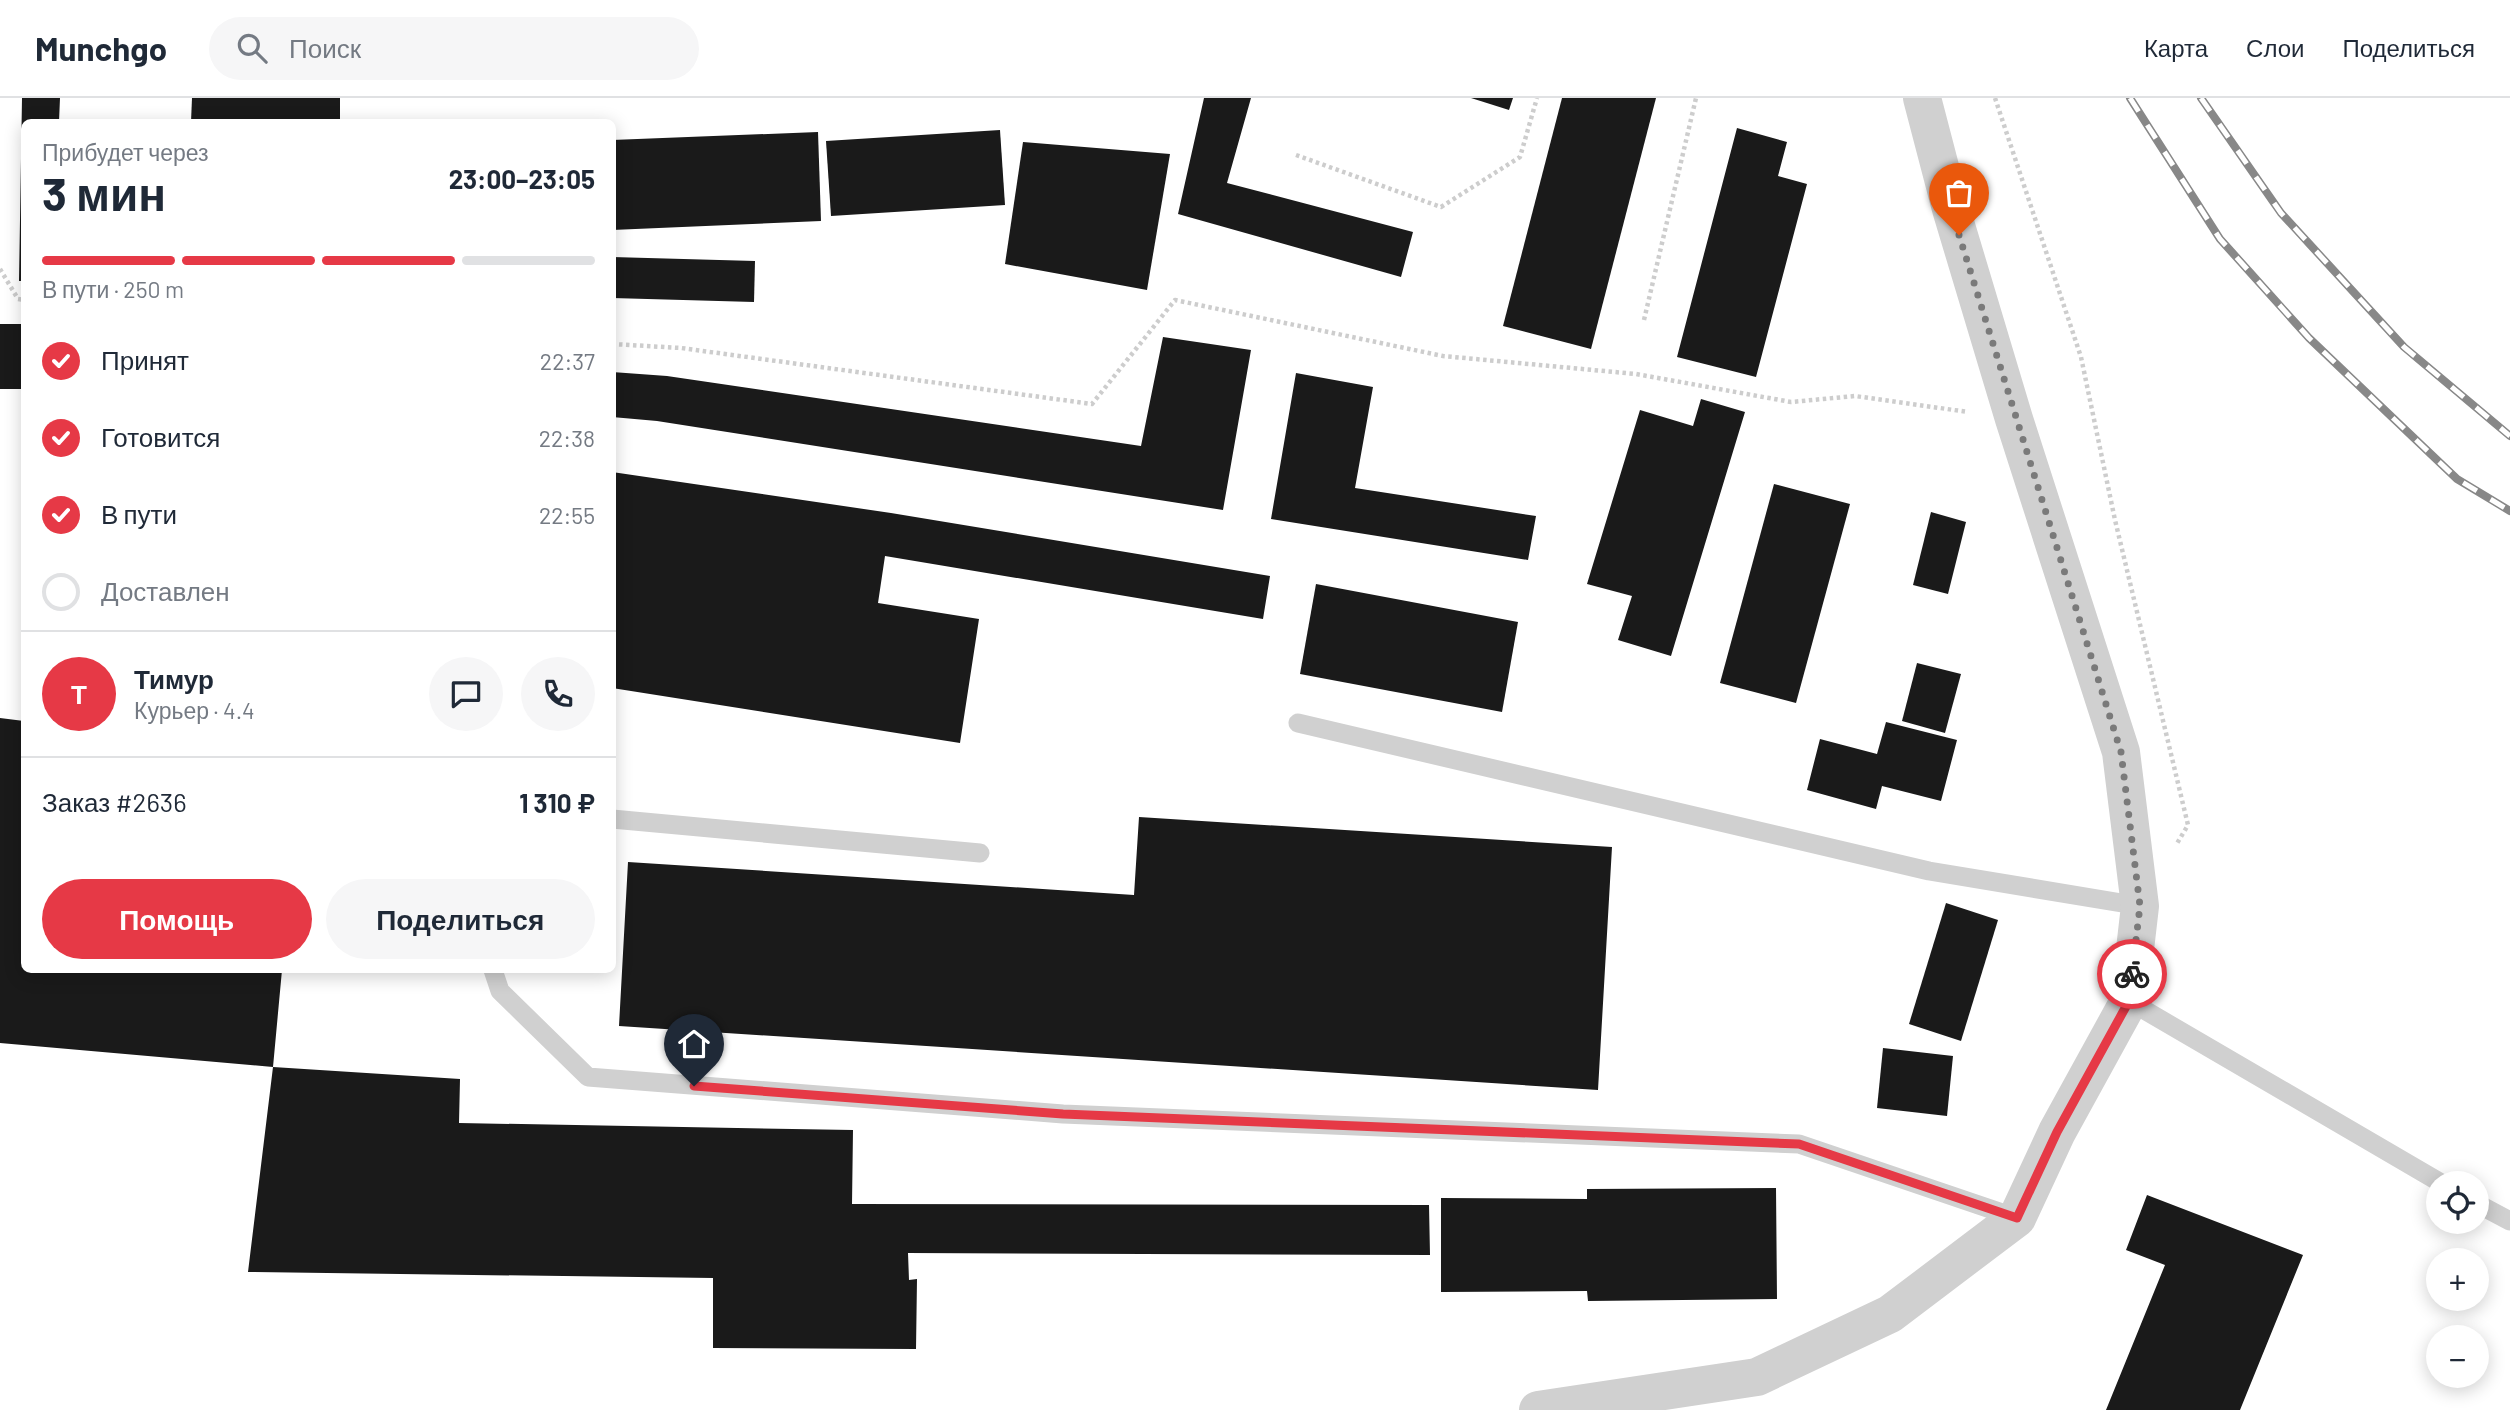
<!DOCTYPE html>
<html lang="ru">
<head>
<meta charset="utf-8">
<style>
  :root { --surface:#fff; --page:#f6f6f7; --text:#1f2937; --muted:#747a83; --line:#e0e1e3; --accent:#e63946 }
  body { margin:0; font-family:Barlow,sans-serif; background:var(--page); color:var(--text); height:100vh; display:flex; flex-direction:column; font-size:26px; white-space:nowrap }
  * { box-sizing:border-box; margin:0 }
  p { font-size:23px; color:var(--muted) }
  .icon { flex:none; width:38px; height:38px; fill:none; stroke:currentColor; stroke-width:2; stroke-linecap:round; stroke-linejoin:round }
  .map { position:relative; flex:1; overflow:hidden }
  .side { position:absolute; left:21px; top:21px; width:595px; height:854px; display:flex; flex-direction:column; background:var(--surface); border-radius:10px; box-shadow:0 4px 18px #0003 }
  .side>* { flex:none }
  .tools { position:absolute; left:2426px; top:1073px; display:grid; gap:14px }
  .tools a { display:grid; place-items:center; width:63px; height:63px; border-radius:50%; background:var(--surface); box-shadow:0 4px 18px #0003; font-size:35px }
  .pin { position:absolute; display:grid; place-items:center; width:60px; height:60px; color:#fff; margin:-72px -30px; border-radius:50% 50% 50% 0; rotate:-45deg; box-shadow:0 0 7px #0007 }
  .pin .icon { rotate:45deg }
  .courier { position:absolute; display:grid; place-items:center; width:70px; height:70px; margin:-35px; border:5px solid #e63946; border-radius:50%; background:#fff; color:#222; box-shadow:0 2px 9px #0007 }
  .head em { font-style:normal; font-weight:700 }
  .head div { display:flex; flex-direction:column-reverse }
  .head { display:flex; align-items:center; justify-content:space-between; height:119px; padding:0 21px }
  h1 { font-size:46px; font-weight:700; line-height:52px }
  .bar { display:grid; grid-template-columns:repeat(4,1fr); gap:10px 7px; align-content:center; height:84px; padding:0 21px }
  .bar i { height:9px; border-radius:5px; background:var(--line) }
  .bar .active { background:var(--accent) }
  .bar p { grid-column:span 4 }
  .line { display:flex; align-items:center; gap:18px; padding:0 21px; border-top:2px solid var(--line) }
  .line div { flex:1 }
  .round { display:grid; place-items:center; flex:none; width:74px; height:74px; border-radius:37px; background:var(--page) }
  ol { padding:0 21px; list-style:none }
  li { display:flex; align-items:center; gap:21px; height:77px }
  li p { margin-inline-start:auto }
  li .icon { padding:7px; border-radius:50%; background:var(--accent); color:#fff; stroke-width:4 }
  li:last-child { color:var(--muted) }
  li i { width:38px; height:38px; border:4px solid var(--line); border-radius:50% }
  .button { display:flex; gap:14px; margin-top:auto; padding:14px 21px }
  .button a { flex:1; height:80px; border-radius:42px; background:var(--accent); color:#fff; font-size:28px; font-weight:700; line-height:80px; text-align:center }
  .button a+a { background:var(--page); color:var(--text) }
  header { display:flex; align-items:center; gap:42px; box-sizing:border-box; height:98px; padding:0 35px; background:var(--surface); border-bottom:2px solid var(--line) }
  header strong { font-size:33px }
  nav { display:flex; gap:38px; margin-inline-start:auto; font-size:24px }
  .search { width:490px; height:63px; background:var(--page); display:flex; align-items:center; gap:18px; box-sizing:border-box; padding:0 24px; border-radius:38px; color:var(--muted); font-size:26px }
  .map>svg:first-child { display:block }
</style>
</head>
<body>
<header>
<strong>Munchgo</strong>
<div class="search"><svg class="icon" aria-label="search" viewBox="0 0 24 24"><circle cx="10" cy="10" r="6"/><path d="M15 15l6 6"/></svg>Поиск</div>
<nav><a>Карта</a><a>Слои</a><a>Поделиться</a></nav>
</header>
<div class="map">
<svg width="2510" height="1312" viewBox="0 0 2510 1312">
  <rect width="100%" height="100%" fill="#fff"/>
  <g fill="#1a1a1a">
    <polygon points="22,0 60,0 59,24 24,24 24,183 19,183"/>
    <polygon points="192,0 340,0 340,24 191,24"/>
    <polygon points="1204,0 1251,0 1227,85 1413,134 1401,179 1178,116"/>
    <polygon points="1471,0 1513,0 1509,12"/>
    <polygon points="1562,0 1656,0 1591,251 1503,228"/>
    <polygon points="1737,30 1787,44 1778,78 1807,86 1756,279 1677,259"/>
    <polygon points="1000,32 1005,107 831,118 826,43"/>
    <polygon points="818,34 821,123 612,132 612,42"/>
    <polygon points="1023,44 1170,56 1147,192 1005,166"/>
    <polygon points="612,159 755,163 754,204 612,200"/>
    <rect x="0" y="226" width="24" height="65"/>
    <polygon points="1163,239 1251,252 1223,412 657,323 612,319 612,274 667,278 1141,348"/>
    <polygon points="1296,275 1373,289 1355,390 1536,418 1528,462 1271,421"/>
    <polygon points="1701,301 1745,314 1671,558 1618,542 1632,498 1587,486 1640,312 1693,328"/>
    <polygon points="612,374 891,415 1270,478 1263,521 885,458 878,505 979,521 960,645 612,590"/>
    <polygon points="1774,386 1850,406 1796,605 1720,585"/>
    <polygon points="1931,414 1966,424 1948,496 1913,487"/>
    <polygon points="1316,486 1518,524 1502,614 1300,576"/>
    <polygon points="1917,565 1961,576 1945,635 1902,623"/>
    <polygon points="0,620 24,623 24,872 282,872 273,969 0,945"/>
    <polygon points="1886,624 1957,642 1941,703 1882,688 1876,711 1807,692 1820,641 1877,656"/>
    <polygon points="1139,719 1612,749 1598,992 619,928 628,764 1134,797"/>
    <polygon points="1946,805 1998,822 1961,943 1909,926"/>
    <polygon points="1883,950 1953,958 1947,1018 1877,1010"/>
    <polygon points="273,969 460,981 459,1025 853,1032 852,1106 1429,1107 1430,1157 908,1155 909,1182 917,1181 916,1251 713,1250 713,1180 248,1174"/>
    <polygon points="1776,1090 1777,1201 1588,1203 1587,1193 1441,1194 1441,1100 1587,1101 1587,1091"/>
    <polygon points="2147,1097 2303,1157 2240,1312 2106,1312 2165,1167 2126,1152"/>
  </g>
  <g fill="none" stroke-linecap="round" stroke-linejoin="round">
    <g stroke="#cdcdcd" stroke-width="4.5" stroke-dasharray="3.5 3.5" stroke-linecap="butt">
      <polyline points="1995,0 2081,259 2115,422 2188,727 2176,747"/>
      <polyline points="1296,57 1441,109 1520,59 1537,0"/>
      <polyline points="0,171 18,201 24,202"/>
      <polyline points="1644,222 1696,0"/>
      <polyline points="612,246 681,250 1092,306 1175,202 1443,258 1636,276 1791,304 1855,298 1968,314"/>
    </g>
    <g stroke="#d0d0d0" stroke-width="19">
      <polyline points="1298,625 1929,773 2140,808"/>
      <polyline points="612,721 980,755"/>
      <polyline points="493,872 500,893 588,979 1063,1016 1799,1046 2017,1120"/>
      <polyline points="2129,903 2441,1085"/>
      <polyline points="2476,1105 2510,1123"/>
    </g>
    <polyline stroke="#d0d0d0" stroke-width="38" points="1538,1312 1757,1279 1890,1216 2017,1120 2057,1034 2129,903 2140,808 2121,654 2014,321 1951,111 1922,0"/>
    <g stroke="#888" stroke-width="8">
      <g id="rail">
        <polyline points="2130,0 2220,141 2309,240 2457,381 2510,413"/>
        <polyline points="2201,0 2281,115 2404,249 2510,338"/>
      </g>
    </g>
    <use href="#rail" stroke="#fff" stroke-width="5" stroke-dasharray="16" stroke-linecap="butt"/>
  </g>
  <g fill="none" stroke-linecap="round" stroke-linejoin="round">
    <polyline stroke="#7a7a7a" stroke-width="7" stroke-dasharray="0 12.6" points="1959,137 2121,654 2140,808 2132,876"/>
    <polyline stroke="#e63946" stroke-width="9" points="694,988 1063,1016 1799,1046 2017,1120 2057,1034 2129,903 2132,876"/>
  </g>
</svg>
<div class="tools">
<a><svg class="icon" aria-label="locate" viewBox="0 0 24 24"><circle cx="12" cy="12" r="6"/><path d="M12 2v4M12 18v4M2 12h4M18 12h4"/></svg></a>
<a>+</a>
<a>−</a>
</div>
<div class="pin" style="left:1959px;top:137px;background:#ea580c"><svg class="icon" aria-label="bag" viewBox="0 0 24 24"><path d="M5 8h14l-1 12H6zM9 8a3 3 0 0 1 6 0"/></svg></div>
<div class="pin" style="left:694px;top:988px;background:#1f2937"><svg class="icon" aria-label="home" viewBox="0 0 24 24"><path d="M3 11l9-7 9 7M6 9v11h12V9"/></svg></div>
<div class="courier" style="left:2132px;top:876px"><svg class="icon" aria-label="bike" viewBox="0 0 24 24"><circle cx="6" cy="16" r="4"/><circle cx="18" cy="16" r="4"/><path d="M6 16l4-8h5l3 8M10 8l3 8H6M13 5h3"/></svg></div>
<section class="side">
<div class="head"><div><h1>3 мин</h1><p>Прибудет через</p></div><em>23:00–23:05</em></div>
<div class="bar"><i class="active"></i><i class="active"></i><i class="active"></i><i></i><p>В пути · 250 m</p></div>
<ol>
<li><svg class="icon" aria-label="check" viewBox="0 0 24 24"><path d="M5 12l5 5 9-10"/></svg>Принят<p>22:37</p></li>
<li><svg class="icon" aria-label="check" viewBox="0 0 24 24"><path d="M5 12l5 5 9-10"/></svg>Готовится<p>22:38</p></li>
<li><svg class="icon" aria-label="check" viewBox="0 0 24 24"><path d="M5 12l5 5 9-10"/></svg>В пути<p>22:55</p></li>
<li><i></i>Доставлен</li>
</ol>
<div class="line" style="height:126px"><b class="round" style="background:var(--accent);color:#fff">Т</b><div><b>Тимур</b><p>Курьер · 4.4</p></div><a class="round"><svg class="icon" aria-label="chat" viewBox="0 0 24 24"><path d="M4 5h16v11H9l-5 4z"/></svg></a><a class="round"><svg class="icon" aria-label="phone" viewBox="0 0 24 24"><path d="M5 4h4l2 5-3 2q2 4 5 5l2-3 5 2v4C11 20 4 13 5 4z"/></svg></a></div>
<div class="line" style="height:91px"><div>Заказ #2636</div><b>1 310 ₽</b></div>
<div class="button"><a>Помощь</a><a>Поделиться</a></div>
</section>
</div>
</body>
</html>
